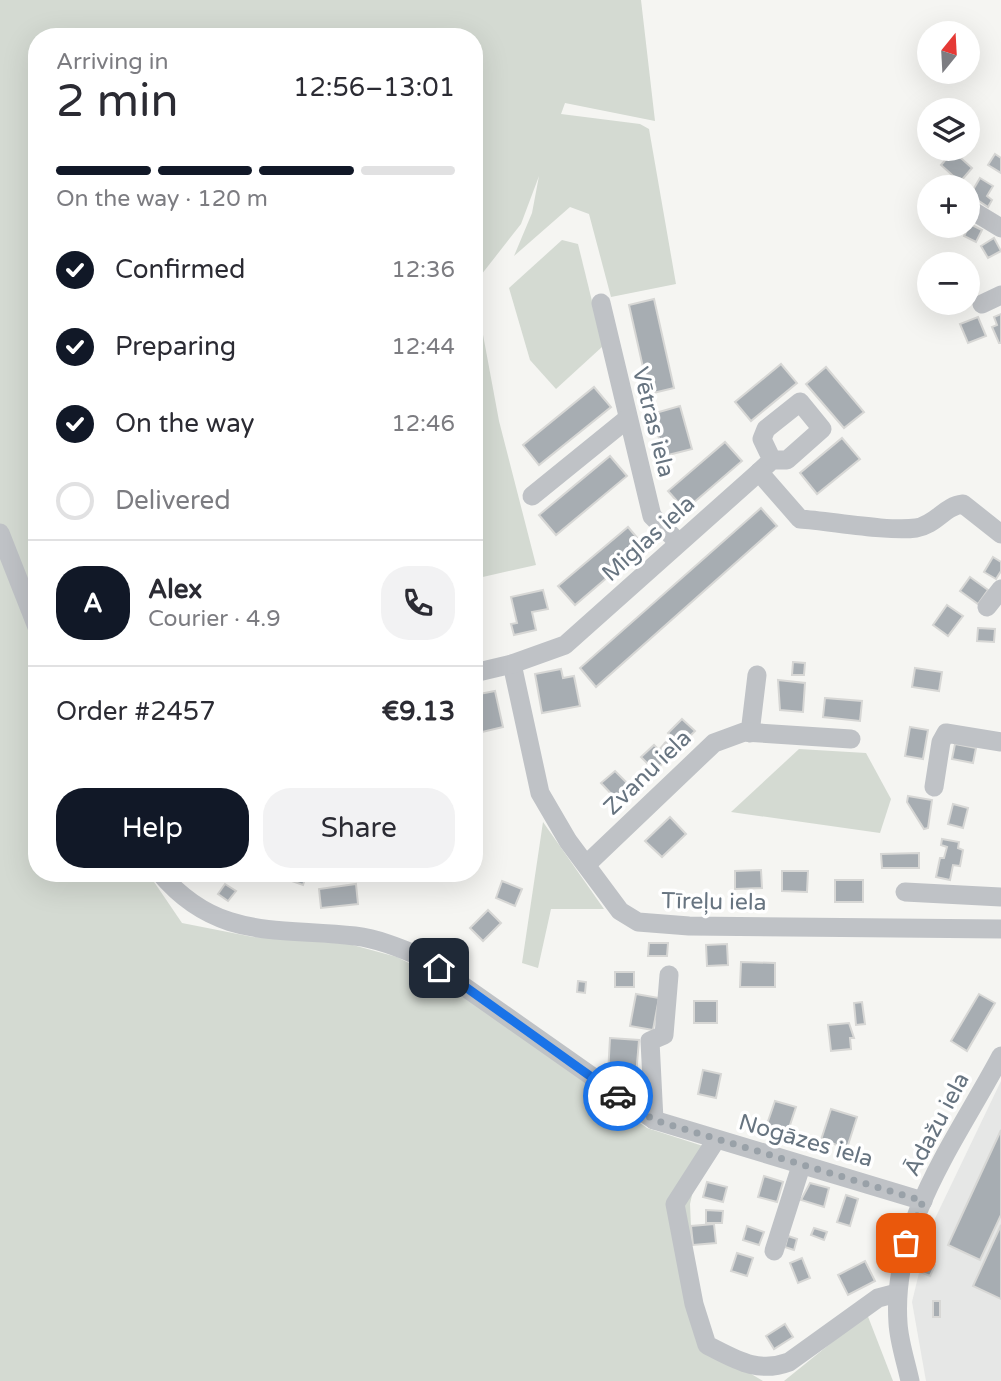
<!DOCTYPE html>
<html lang="en">
<head>
<meta charset="utf-8">
<style>
  :root { --surface:#fff; --page:#f2f2f3; --text:#2b2b33; --muted:#7c7c81; --line:#e1e1e2; --accent:#111827 }
  body { margin:0; font-family:"Varela Round",sans-serif; background:var(--page); color:var(--text); height:100vh; display:flex; flex-direction:column; font-size:26px; white-space:nowrap }
  * { box-sizing:border-box; margin:0 }
  p { font-size:23px; color:var(--muted) }
  .icon { flex:none; width:38px; height:38px; fill:none; stroke:currentColor; stroke-width:2; stroke-linecap:round; stroke-linejoin:round }
  .map { position:relative; flex:1; overflow:hidden }
  .drawer { position:absolute; left:28px; top:28px; width:455px; height:854px; display:flex; flex-direction:column; background:var(--surface); border-radius:28px; box-shadow:0 7px 28px #0002 }
  .drawer>* { flex:none }
  .needle { width:46px; rotate:18deg }
  .buttons { position:absolute; left:917px; top:21px; display:grid; gap:14px }
  .buttons a { display:grid; place-items:center; width:63px; height:63px; border-radius:50%; background:var(--surface); box-shadow:0 7px 28px #0002; font-size:35px }
  .pin { position:absolute; display:grid; place-items:center; width:60px; height:60px; color:#fff; margin:-30px; border-radius:14px; box-shadow:0 4px 10px #0006 }
  .courier { position:absolute; display:grid; place-items:center; width:70px; height:70px; margin:-35px; border:5px solid #1a73e8; border-radius:50%; background:#fff; color:#222; box-shadow:0 2px 9px #0007 }
  .head em { font-style:normal; font-weight:600 }
  .head div { display:flex; flex-direction:column-reverse }
  .head { display:flex; align-items:center; justify-content:space-between; height:119px; padding:0 28px }
  h1 { font-size:46px; font-weight:600; line-height:52px }
  .bar { display:grid; grid-template-columns:repeat(4,1fr); gap:10px 7px; align-content:center; height:84px; padding:0 28px }
  .bar i { height:9px; border-radius:5px; background:var(--line) }
  .bar .on { background:var(--accent) }
  .bar p { grid-column:span 4 }
  .line { display:flex; align-items:center; gap:18px; padding:0 28px; border-top:2px solid var(--line) }
  .line div { flex:1 }
  .round { display:grid; place-items:center; flex:none; width:74px; height:74px; border-radius:28px; background:var(--page) }
  ol { padding:0 28px; list-style:none }
  li { display:flex; align-items:center; gap:21px; height:77px }
  li p { margin-inline-start:auto }
  li .icon { padding:7px; border-radius:50%; background:var(--accent); color:#fff; stroke-width:4 }
  li:last-child { color:var(--muted) }
  li i { width:38px; height:38px; border:4px solid var(--line); border-radius:50% }
  .action { display:flex; gap:14px; margin-top:auto; padding:14px 28px }
  .action a { flex:1; height:80px; border-radius:28px; background:var(--accent); color:#fff; font-size:28px; font-weight:600; line-height:80px; text-align:center }
  .action a+a { background:var(--page); color:var(--text) }
  .map>svg:first-child { display:block }
</style>
</head>
<body>
<div class="map">
<svg width="1001" height="1381" viewBox="0 0 1001 1381">
  <rect width="100%" height="100%" fill="#f5f5f2"/>
  <polygon fill="#e6e7e6" points="1001,1081 1001,1381 926,1381 912,1302 929,1231"/>
  <g fill="#d4dad2">
    <polygon points="0,0 641,0 655,121 565,103 561,114 640,124 649,129 676,284 611,297 589,214 570,207 514,256 532,213 539,176 521,224 474,284 474,37 37,37 37,873 148,873 182,923 253,937 349,944 397,957 455,987 647,1128 703,1146 690,1204 696,1341 763,1381 0,1381"/>
    <polygon points="562,240 578,244 603,346 556,389 530,360 509,288"/>
    <polygon points="474,286 499,421 536,565 474,579"/>
    <polygon points="799,749 866,753 891,799 880,833 731,812"/>
    <polygon points="543,822 604,909 551,909 538,968 522,963"/>
    <polygon points="867,1314 893,1381 784,1381"/>
  </g>
  <g fill="#a7adb2" stroke="#d7d7d5" stroke-width="2">
    <polygon points="953,151 972,168 960,182 941,165"/>
    <polygon points="995,154 1001,158 1001,173 988,165"/>
    <polygon points="980,178 993,186 987,196 992,200 988,207 970,195"/>
    <polygon points="970,224 982,230 976,242 964,236"/>
    <polygon points="994,238 1001,251 988,258 981,246"/>
    <polygon points="654,299 674,388 649,394 629,305"/>
    <polygon points="1001,314 1001,343 999,343 992,327 997,325 994,317"/>
    <polygon points="978,317 986,336 968,343 960,324"/>
    <polygon points="781,364 797,383 751,421 735,402"/>
    <polygon points="826,367 864,412 844,428 806,384"/>
    <polygon points="594,387 611,407 539,465 523,445"/>
    <polygon points="680,406 692,449 664,456 652,414"/>
    <polygon points="842,438 860,459 817,494 800,473"/>
    <polygon points="725,442 742,461 685,510 668,491"/>
    <polygon points="610,456 627,476 556,535 539,515"/>
    <polygon points="761,508 777,526 596,687 580,668"/>
    <polygon points="628,527 644,546 575,605 558,586"/>
    <polygon points="993,557 1001,562 1001,571 996,579 984,572"/>
    <polygon points="970,577 988,590 978,604 960,591"/>
    <polygon points="543,590 548,609 532,612 536,630 514,635 511,624 517,623 511,597"/>
    <polygon points="947,605 963,616 948,636 933,625"/>
    <polygon points="978,628 995,629 994,642 977,641"/>
    <polygon points="793,662 805,663 804,675 792,675"/>
    <polygon points="915,668 942,672 939,691 912,687"/>
    <polygon points="561,669 563,678 574,676 580,706 542,713 535,674"/>
    <polygon points="778,680 805,683 803,712 780,710"/>
    <polygon points="495,691 503,727 478,733 474,695"/>
    <polygon points="825,698 862,701 860,721 823,717"/>
    <polygon points="682,719 695,731 674,752 665,743 672,737 668,733"/>
    <polygon points="910,727 928,730 923,759 905,756"/>
    <polygon points="665,743 674,752 655,771 641,757 654,745 659,750"/>
    <polygon points="955,744 976,748 973,763 952,759"/>
    <polygon points="615,771 632,788 618,801 601,783"/>
    <polygon points="908,796 932,800 928,828 924,829 907,802"/>
    <polygon points="953,804 968,808 963,828 948,824"/>
    <polygon points="670,817 686,834 662,857 645,841"/>
    <polygon points="942,839 959,842 958,848 963,850 960,866 953,865 950,880 936,877 940,858 944,858 947,847 941,845"/>
    <polygon points="919,853 919,868 882,868 881,854"/>
    <polygon points="761,870 762,888 735,889 735,871"/>
    <polygon points="782,871 808,871 807,892 782,891"/>
    <polygon points="284,873 307,873 303,885 286,879"/>
    <rect x="835" y="880" width="28" height="22"/>
    <polygon points="502,881 522,889 515,906 496,898"/>
    <polygon points="225,884 236,891 228,901 218,894"/>
    <polygon points="356,884 358,904 321,908 319,889"/>
    <polygon points="488,910 501,923 483,941 470,928"/>
    <polygon points="649,943 668,943 667,956 648,956"/>
    <polygon points="727,944 728,965 707,966 706,945"/>
    <polygon points="741,962 775,963 775,987 740,987"/>
    <rect x="615" y="972" width="19" height="15"/>
    <polygon points="578,981 586,982 585,993 577,992"/>
    <polygon points="636,994 659,998 653,1030 630,1026"/>
    <polygon points="979,994 995,1003 967,1051 951,1041"/>
    <rect x="694" y="1001" width="23" height="22"/>
    <polygon points="862,1002 865,1024 856,1025 854,1003"/>
    <polygon points="849,1023 854,1038 850,1038 851,1049 831,1051 828,1025"/>
    <polygon points="610,1038 639,1040 636,1076 608,1074"/>
    <polygon points="703,1070 721,1074 716,1098 698,1094"/>
    <polygon points="775,1101 796,1107 787,1134 766,1127"/>
    <polygon points="831,1109 857,1117 847,1148 821,1140"/>
    <polygon points="1001,1130 1001,1215 980,1260 948,1245"/>
    <polygon points="764,1176 783,1182 777,1202 758,1197"/>
    <polygon points="707,1182 727,1187 723,1202 703,1197"/>
    <polygon points="810,1183 829,1188 824,1207 801,1200"/>
    <polygon points="846,1195 858,1199 850,1226 837,1222"/>
    <polygon points="706,1210 723,1211 722,1223 706,1223"/>
    <polygon points="714,1224 716,1243 693,1245 691,1226"/>
    <polygon points="1001,1225 1001,1299 973,1286"/>
    <polygon points="747,1226 764,1232 759,1245 743,1240"/>
    <polygon points="814,1228 827,1232 824,1240 811,1235"/>
    <polygon points="788,1236 797,1239 794,1250 785,1247"/>
    <polygon points="737,1253 753,1258 747,1276 731,1271"/>
    <polygon points="802,1258 810,1278 798,1283 790,1263"/>
    <polygon points="865,1261 875,1281 848,1295 838,1275"/>
    <polygon points="924,1261 935,1265 930,1276 920,1272"/>
    <rect x="933" y="1301" width="7" height="16"/>
    <polygon points="785,1324 793,1337 774,1349 766,1336"/>
  </g>
  <g fill="none" stroke-linecap="round" stroke-linejoin="round">
    <g stroke="#bfc2c6" stroke-width="19">
      <polyline points="968,208 1001,228"/>
      <polyline points="601,303 652,516 678,542"/>
      <polyline points="982,304 1001,295"/>
      <polyline points="759,472 772,460 787,460 822,429 800,402 766,429 762,439 772,460"/>
      <polyline points="532,496 627,419"/>
      <polyline points="0,533 37,627"/>
      <polyline points="987,607 1001,589"/>
      <polyline points="512,664 540,793 568,841 620,911 638,922 689,926 1001,929"/>
      <path d="M474 673 512 664 565 645 759 472 800 519C830 521 889 532 916 528 936 525 944 506 963 504L1001 534"/>
      <polyline points="750,733 757,675"/>
      <polyline points="934,787 941,742 946,733 1001,742"/>
      <polyline points="587,864 714,743 744,732 851,739"/>
      <path d="M160 873C217 941 278 927 355 936 379 939 400 948 422 957L654 1120 923 1201"/>
      <polyline points="905,892 1001,897"/>
      <polyline points="654,1120 650,1041 664,1035 669,975"/>
      <path d="M716 1140 675 1204 694 1304 707 1345C735 1359 757 1374 789 1362L878 1298 897 1293"/>
      <polyline points="774,1251 801,1166"/>
      <path d="M910 1381C906 1362 899 1342 898 1323 891 1224 957 1139 1001 1056"/>
    </g>
  </g>
  <g fill="none" stroke-linecap="round" stroke-linejoin="round">
    <polyline stroke="#99a1a8" stroke-width="7" stroke-dasharray="0 12.6" points="618,1096 654,1120 923,1201 906,1243"/>
    <polyline stroke="#1a73e8" stroke-width="9" points="439,968 618,1096"/>
  </g>
  <g text-anchor="middle" stroke-width="7" stroke-linejoin="round" paint-order="stroke">
    <g font-size="23" fill="#677480" stroke="#fff">
      <text transform="translate(654 422) rotate(76)" y="8">Vētras iela</text>
      <text transform="translate(648 538) rotate(-42)" y="8">Miglas iela</text>
      <text transform="translate(647 772) rotate(-44)" y="8">Zvanu iela</text>
      <text transform="translate(714 901) rotate(1)" y="8">Tīreļu iela</text>
      <text transform="translate(936 1124) rotate(-62)" y="8">Ādažu iela</text>
      <text transform="translate(806 1140) rotate(16)" y="8">Nogāzes iela</text>
    </g>
  </g>
</svg>
<div class="buttons">
<a><svg class="needle" viewBox="-14 -14 28 28"><path d="M0-13l5 13h-10z" fill="#e53935"/><path d="M0 13l5-13h-10z" fill="#7c7c81"/></svg></a>
<a><svg class="icon" aria-label="layers" viewBox="0 0 24 24"><path d="M12 4l9 5-9 5-9-5zM3 14l9 5 9-5"/></svg></a>
<a>+</a>
<a>−</a>
</div>
<div class="pin" style="left:906px;top:1243px;background:#ea580c"><svg class="icon" aria-label="bag" viewBox="0 0 24 24"><path d="M5 8h14l-1 12H6zM9 8a3 3 0 0 1 6 0"/></svg></div>
<div class="pin" style="left:439px;top:968px;background:#1f2937"><svg class="icon" aria-label="home" viewBox="0 0 24 24"><path d="M3 11l9-7 9 7M6 9v11h12V9"/></svg></div>
<div class="courier" style="left:618px;top:1096px"><svg class="icon" aria-label="car" viewBox="0 0 24 24"><path d="M5 17H2v-5l4-1 3-4h7l3 4 3 1v5h-3M9 17h6M6 11h13"/><circle cx="7" cy="17" r="2"/><circle cx="17" cy="17" r="2"/></svg></div>
<section class="drawer">
<div class="head"><div><h1>2 min</h1><p>Arriving in</p></div><em>12:56–13:01</em></div>
<div class="bar"><i class="on"></i><i class="on"></i><i class="on"></i><i></i><p>On the way · 120 m</p></div>
<ol>
<li><svg class="icon" aria-label="check" viewBox="0 0 24 24"><path d="M5 12l5 5 9-10"/></svg>Confirmed<p>12:36</p></li>
<li><svg class="icon" aria-label="check" viewBox="0 0 24 24"><path d="M5 12l5 5 9-10"/></svg>Preparing<p>12:44</p></li>
<li><svg class="icon" aria-label="check" viewBox="0 0 24 24"><path d="M5 12l5 5 9-10"/></svg>On the way<p>12:46</p></li>
<li><i></i>Delivered</li>
</ol>
<div class="line" style="height:126px"><b class="round" style="background:var(--accent);color:#fff">A</b><div><b>Alex</b><p>Courier · 4.9</p></div><a class="round"><svg class="icon" aria-label="phone" viewBox="0 0 24 24"><path d="M5 4h4l2 5-3 2q2 4 5 5l2-3 5 2v4C11 20 4 13 5 4z"/></svg></a></div>
<div class="line" style="height:91px"><div>Order #2457</div><b>€9.13</b></div>
<div class="action"><a>Help</a><a>Share</a></div>
</section>
</div>
</body>
</html>
